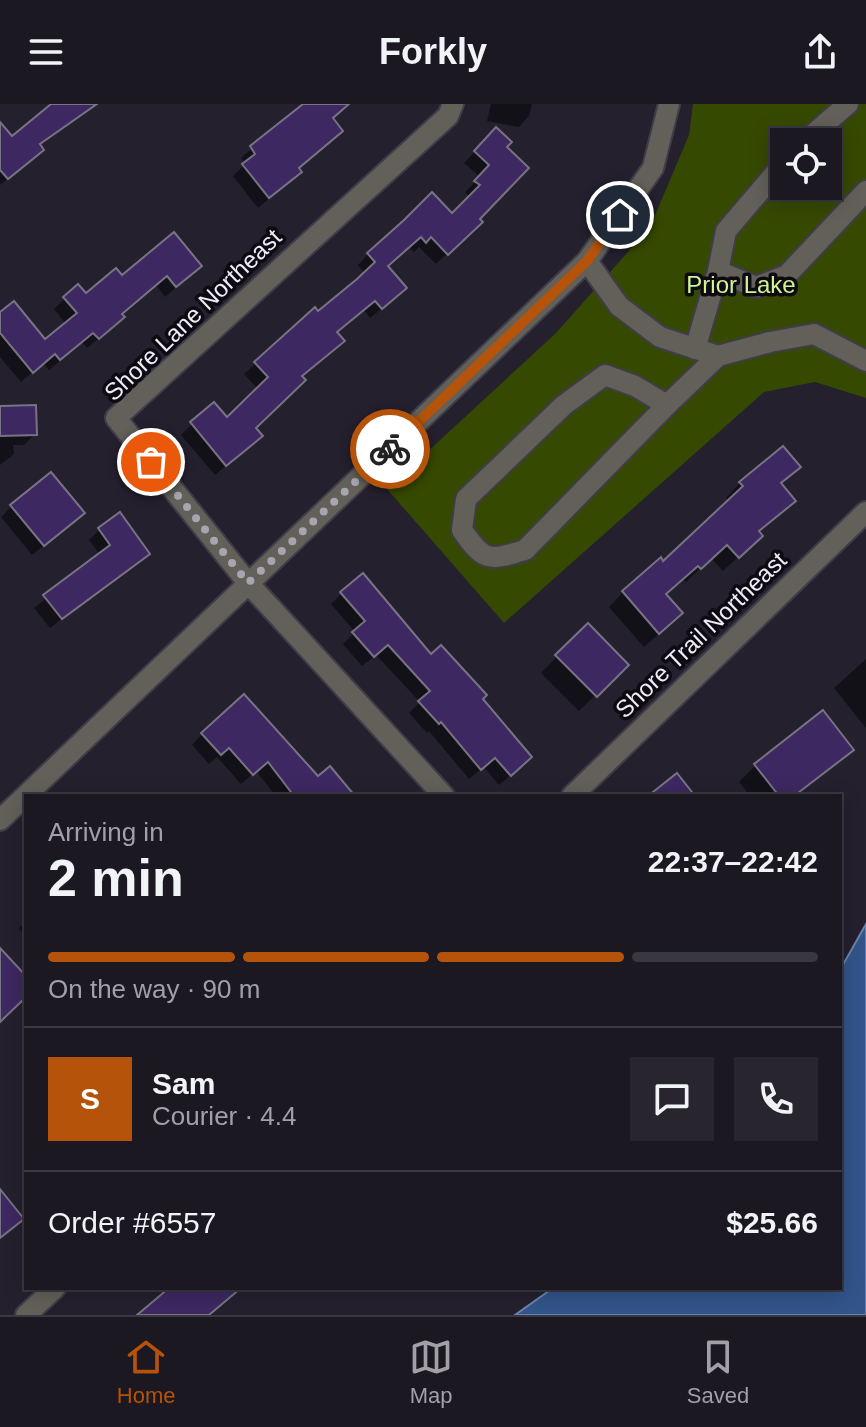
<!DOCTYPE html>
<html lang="en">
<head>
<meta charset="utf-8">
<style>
  :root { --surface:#1b1822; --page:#28252f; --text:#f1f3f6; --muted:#a0a0a5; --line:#393740; --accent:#b45309 }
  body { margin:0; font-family:Helvetica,sans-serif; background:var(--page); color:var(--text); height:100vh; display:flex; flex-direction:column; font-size:30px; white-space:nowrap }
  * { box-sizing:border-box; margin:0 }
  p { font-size:26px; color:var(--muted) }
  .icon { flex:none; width:44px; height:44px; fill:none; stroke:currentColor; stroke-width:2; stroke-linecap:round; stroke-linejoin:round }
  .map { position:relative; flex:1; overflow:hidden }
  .panel { position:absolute; left:24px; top:690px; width:818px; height:496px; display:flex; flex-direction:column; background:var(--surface); border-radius:0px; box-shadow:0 4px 20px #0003,0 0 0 2px var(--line) }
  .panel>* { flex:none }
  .tools { position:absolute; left:770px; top:24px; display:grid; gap:16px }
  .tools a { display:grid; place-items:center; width:72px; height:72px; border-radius:0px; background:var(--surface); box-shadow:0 4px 20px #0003,0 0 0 2px var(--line); font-size:40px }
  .pin { position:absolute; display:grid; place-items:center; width:68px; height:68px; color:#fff; margin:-34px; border:4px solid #fff; border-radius:50%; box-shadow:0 2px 8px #0007 }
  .courier { position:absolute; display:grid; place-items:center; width:80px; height:80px; margin:-40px; border:6px solid #b45309; border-radius:50%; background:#fff; color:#222; box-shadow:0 2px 10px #0007 }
  .headline em { font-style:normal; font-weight:700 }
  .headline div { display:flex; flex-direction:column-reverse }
  .headline { display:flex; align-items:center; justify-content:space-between; height:136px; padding:0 24px }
  h1 { font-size:52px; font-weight:700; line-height:60px }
  .bar { display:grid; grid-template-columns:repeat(4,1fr); gap:12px 8px; align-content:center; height:96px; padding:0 24px }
  .bar i { height:10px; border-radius:6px; background:var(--line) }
  .bar .current { background:var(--accent) }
  .bar p { grid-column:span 4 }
  .line { display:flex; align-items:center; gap:20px; padding:0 24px; border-top:2px solid var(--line) }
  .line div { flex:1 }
  .round { display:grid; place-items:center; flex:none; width:84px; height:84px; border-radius:0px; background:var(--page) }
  header { display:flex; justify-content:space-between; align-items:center; height:104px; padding:0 24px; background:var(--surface); font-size:36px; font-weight:700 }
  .dock { display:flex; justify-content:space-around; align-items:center; height:112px; border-top:2px solid var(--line); background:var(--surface); font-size:22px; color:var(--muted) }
  .dock a { display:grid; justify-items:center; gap:4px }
  .dock .current { color:var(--accent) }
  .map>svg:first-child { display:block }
</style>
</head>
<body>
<header><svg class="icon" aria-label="menu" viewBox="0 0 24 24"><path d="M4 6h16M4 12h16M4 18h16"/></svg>Forkly<svg class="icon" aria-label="share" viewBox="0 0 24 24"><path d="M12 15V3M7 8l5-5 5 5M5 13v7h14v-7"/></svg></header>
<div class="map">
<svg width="866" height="1211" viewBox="0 0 866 1211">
  <rect width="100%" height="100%" fill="#24202e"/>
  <path fill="#364900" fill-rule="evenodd" d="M693 0H866V294L815 278 764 288 504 519 387 385 556 229 650 123 689 31ZM784 38H828V82H784Z"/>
  <polygon fill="#32548a" stroke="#6a82aa" stroke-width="2" points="866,820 866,1211 515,1211 553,1184 840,1184 840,866"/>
  <g fill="#0007">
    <polygon points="54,0 96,0 39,42 31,56 0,81 0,21 12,35"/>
    <polygon points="305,0 335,0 297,65 300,68 258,104 233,72 245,60 241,54"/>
    <polygon points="491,0 532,0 529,12 519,23 487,17"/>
    <polygon points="496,26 509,38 478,115 480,118 436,160 419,143 414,148 409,143 386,162 394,195 370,214 364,206 335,229 254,324 249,342 215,371 181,331 192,320 226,316 258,285 244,270 314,206 317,210 365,170 358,161 368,150 452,111 470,93 465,88 480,73 464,59"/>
    <polygon points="173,131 189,172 165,193 156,181 120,211 112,224 87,244 82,238 49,266 43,259 21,278 0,253 0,211 45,237 66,220 54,205 65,194 86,192 122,174"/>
    <polygon points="0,304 35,330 24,341 13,341 14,350 0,361"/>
    <polygon points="798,363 780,380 793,397 758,429 746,446 723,467 711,454 686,478 683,475 664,491 666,524 644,543 609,503 623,488 663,459 729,398 726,394 740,379"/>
    <polygon points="12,402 72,420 32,451 1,413"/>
    <polygon points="100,425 147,450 50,524 34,504 100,451 89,436"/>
    <polygon points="342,489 431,552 480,595 519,664 499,681 484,663 469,675 429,627 427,629 409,609 420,598 376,551 362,562 343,540 355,528 331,500"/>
    <polygon points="588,521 626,561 579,607 541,569"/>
    <polygon points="866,555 866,624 834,584"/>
    <polygon points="823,609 851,646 796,692 750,692 739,678 755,662"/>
    <polygon points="202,630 318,675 353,692 276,692 256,667 241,680 217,653 209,660 192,641"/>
    <polygon points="26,817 26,833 19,824"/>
  </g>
  <g fill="#3d2861" stroke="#787384" stroke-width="2">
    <polygon points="51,0 97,0 40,40 44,46 8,75 0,66 0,18 12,32"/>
    <polygon points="303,0 349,0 333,14 343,27 299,64 302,68 269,94 242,60 255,50 250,42"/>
    <polygon points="496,23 512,38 507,43 529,64 480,115 483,118 448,151 431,133 426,139 421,133 388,162 407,184 382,205 375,197 337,228 345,237 302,272 306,276 256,324 263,332 226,362 190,318 214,298 227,313 268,273 254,258 315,203 318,207 357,175 375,158 367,149 404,116 432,88 452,109 480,81 474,77 489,61 474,47"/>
    <polygon points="174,128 202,162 176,183 167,172 122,210 125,213 99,235 93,229 60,256 55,250 33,269 0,229 0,208 14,197 45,235 77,209 63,193 78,180 86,189 116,164 122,171"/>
    <polygon points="36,301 37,331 0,332 0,302"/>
    <polygon points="783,342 801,363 781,379 796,397 759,427 763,432 739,454 727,441 701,465 698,462 666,490 683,509 659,530 622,487 661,453 663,457 743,382 739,378"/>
    <polygon points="51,368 85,409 44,442 10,401"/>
    <polygon points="120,408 150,450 62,515 43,491 110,441 98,424"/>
    <polygon points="363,469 431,550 441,541 487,591 483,595 532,653 511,672 495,654 481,666 441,618 439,620 418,597 430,587 388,541 374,553 352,528 365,517 340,488"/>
    <polygon points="588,519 629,561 597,593 555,551"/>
    <polygon points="244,590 318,672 330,662 355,692 294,692 268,658 253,671 229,644 221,651 201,629"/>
    <polygon points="823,606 854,646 794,692 779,692 754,660"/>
    <polygon points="677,669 695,692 648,692"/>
    <polygon points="0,844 26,872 26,893 0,918"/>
    <polygon points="0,1085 24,1115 0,1134"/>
    <polygon points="169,1184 241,1184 209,1211 137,1211"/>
  </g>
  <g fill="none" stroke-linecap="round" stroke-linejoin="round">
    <g stroke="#403d4a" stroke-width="24">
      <g id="minor">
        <polyline points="804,38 848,0"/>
        <polyline points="587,157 619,202 660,233 718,252 770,238 814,230 866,257"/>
        <polyline points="718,167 756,183 787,171 866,87"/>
        <polyline points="695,245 718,167 726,127 784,59"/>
        <path d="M667 301 525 446C489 457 484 458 462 426L466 395 564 301 605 271 635 282 667 301 718 252"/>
        <polyline points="444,692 248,479 116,314 448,12 453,0"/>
        <polyline points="572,692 866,408"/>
        <polyline points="0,716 587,157 653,64 669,0"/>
        <polyline points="26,1211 55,1184"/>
      </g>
    </g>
    <use href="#minor" stroke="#636059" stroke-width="20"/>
  </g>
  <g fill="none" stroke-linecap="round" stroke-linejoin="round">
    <polyline stroke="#a7a5af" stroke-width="8" stroke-dasharray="0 14.4" points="151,358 248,479 390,345"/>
    <polyline stroke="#b45309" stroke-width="10" points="390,345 587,157 620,111"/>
  </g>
  <g text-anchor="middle" stroke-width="7" stroke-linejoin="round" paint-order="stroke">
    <g font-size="24" fill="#d1f392" stroke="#0d0b11">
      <text x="741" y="189">Prior Lake</text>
    </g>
    <g font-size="24" fill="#eeecf5" stroke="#0d0b11">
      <text transform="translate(193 211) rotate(-44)" y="8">Shore Lane Northeast</text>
      <text transform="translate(701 531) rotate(-44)" y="8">Shore Trail Northeast</text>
    </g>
  </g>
</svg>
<div class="tools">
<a><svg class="icon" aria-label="locate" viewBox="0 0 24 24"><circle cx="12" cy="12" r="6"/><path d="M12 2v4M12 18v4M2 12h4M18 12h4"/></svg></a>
</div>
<div class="pin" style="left:151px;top:358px;background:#ea580c"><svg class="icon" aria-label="bag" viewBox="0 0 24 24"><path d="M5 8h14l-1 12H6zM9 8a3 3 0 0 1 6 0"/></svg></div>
<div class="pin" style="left:620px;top:111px;background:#1f2937"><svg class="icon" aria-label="home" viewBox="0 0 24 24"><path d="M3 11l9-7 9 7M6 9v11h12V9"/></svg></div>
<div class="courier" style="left:390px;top:345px"><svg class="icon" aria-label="bike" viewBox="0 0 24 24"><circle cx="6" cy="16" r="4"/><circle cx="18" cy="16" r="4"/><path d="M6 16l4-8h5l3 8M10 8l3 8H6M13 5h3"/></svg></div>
<section class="panel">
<div class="headline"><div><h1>2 min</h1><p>Arriving in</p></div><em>22:37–22:42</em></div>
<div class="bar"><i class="current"></i><i class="current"></i><i class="current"></i><i></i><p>On the way · 90 m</p></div>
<div class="line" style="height:144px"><b class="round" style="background:var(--accent);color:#fff">S</b><div><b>Sam</b><p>Courier · 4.4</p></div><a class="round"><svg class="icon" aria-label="chat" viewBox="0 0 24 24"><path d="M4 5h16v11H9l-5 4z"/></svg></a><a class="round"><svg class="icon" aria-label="phone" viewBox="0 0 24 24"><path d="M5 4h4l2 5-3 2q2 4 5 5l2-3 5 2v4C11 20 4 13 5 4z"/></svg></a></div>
<div class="line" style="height:104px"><div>Order #6557</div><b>$25.66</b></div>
</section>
</div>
<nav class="dock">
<a class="current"><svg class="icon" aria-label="home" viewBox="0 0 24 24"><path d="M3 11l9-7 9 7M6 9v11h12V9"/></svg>Home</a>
<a><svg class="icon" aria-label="map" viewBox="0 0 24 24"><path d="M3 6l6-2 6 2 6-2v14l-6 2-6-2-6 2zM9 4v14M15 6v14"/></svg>Map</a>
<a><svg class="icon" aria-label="saved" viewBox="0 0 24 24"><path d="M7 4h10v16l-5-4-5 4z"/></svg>Saved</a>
</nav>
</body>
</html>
